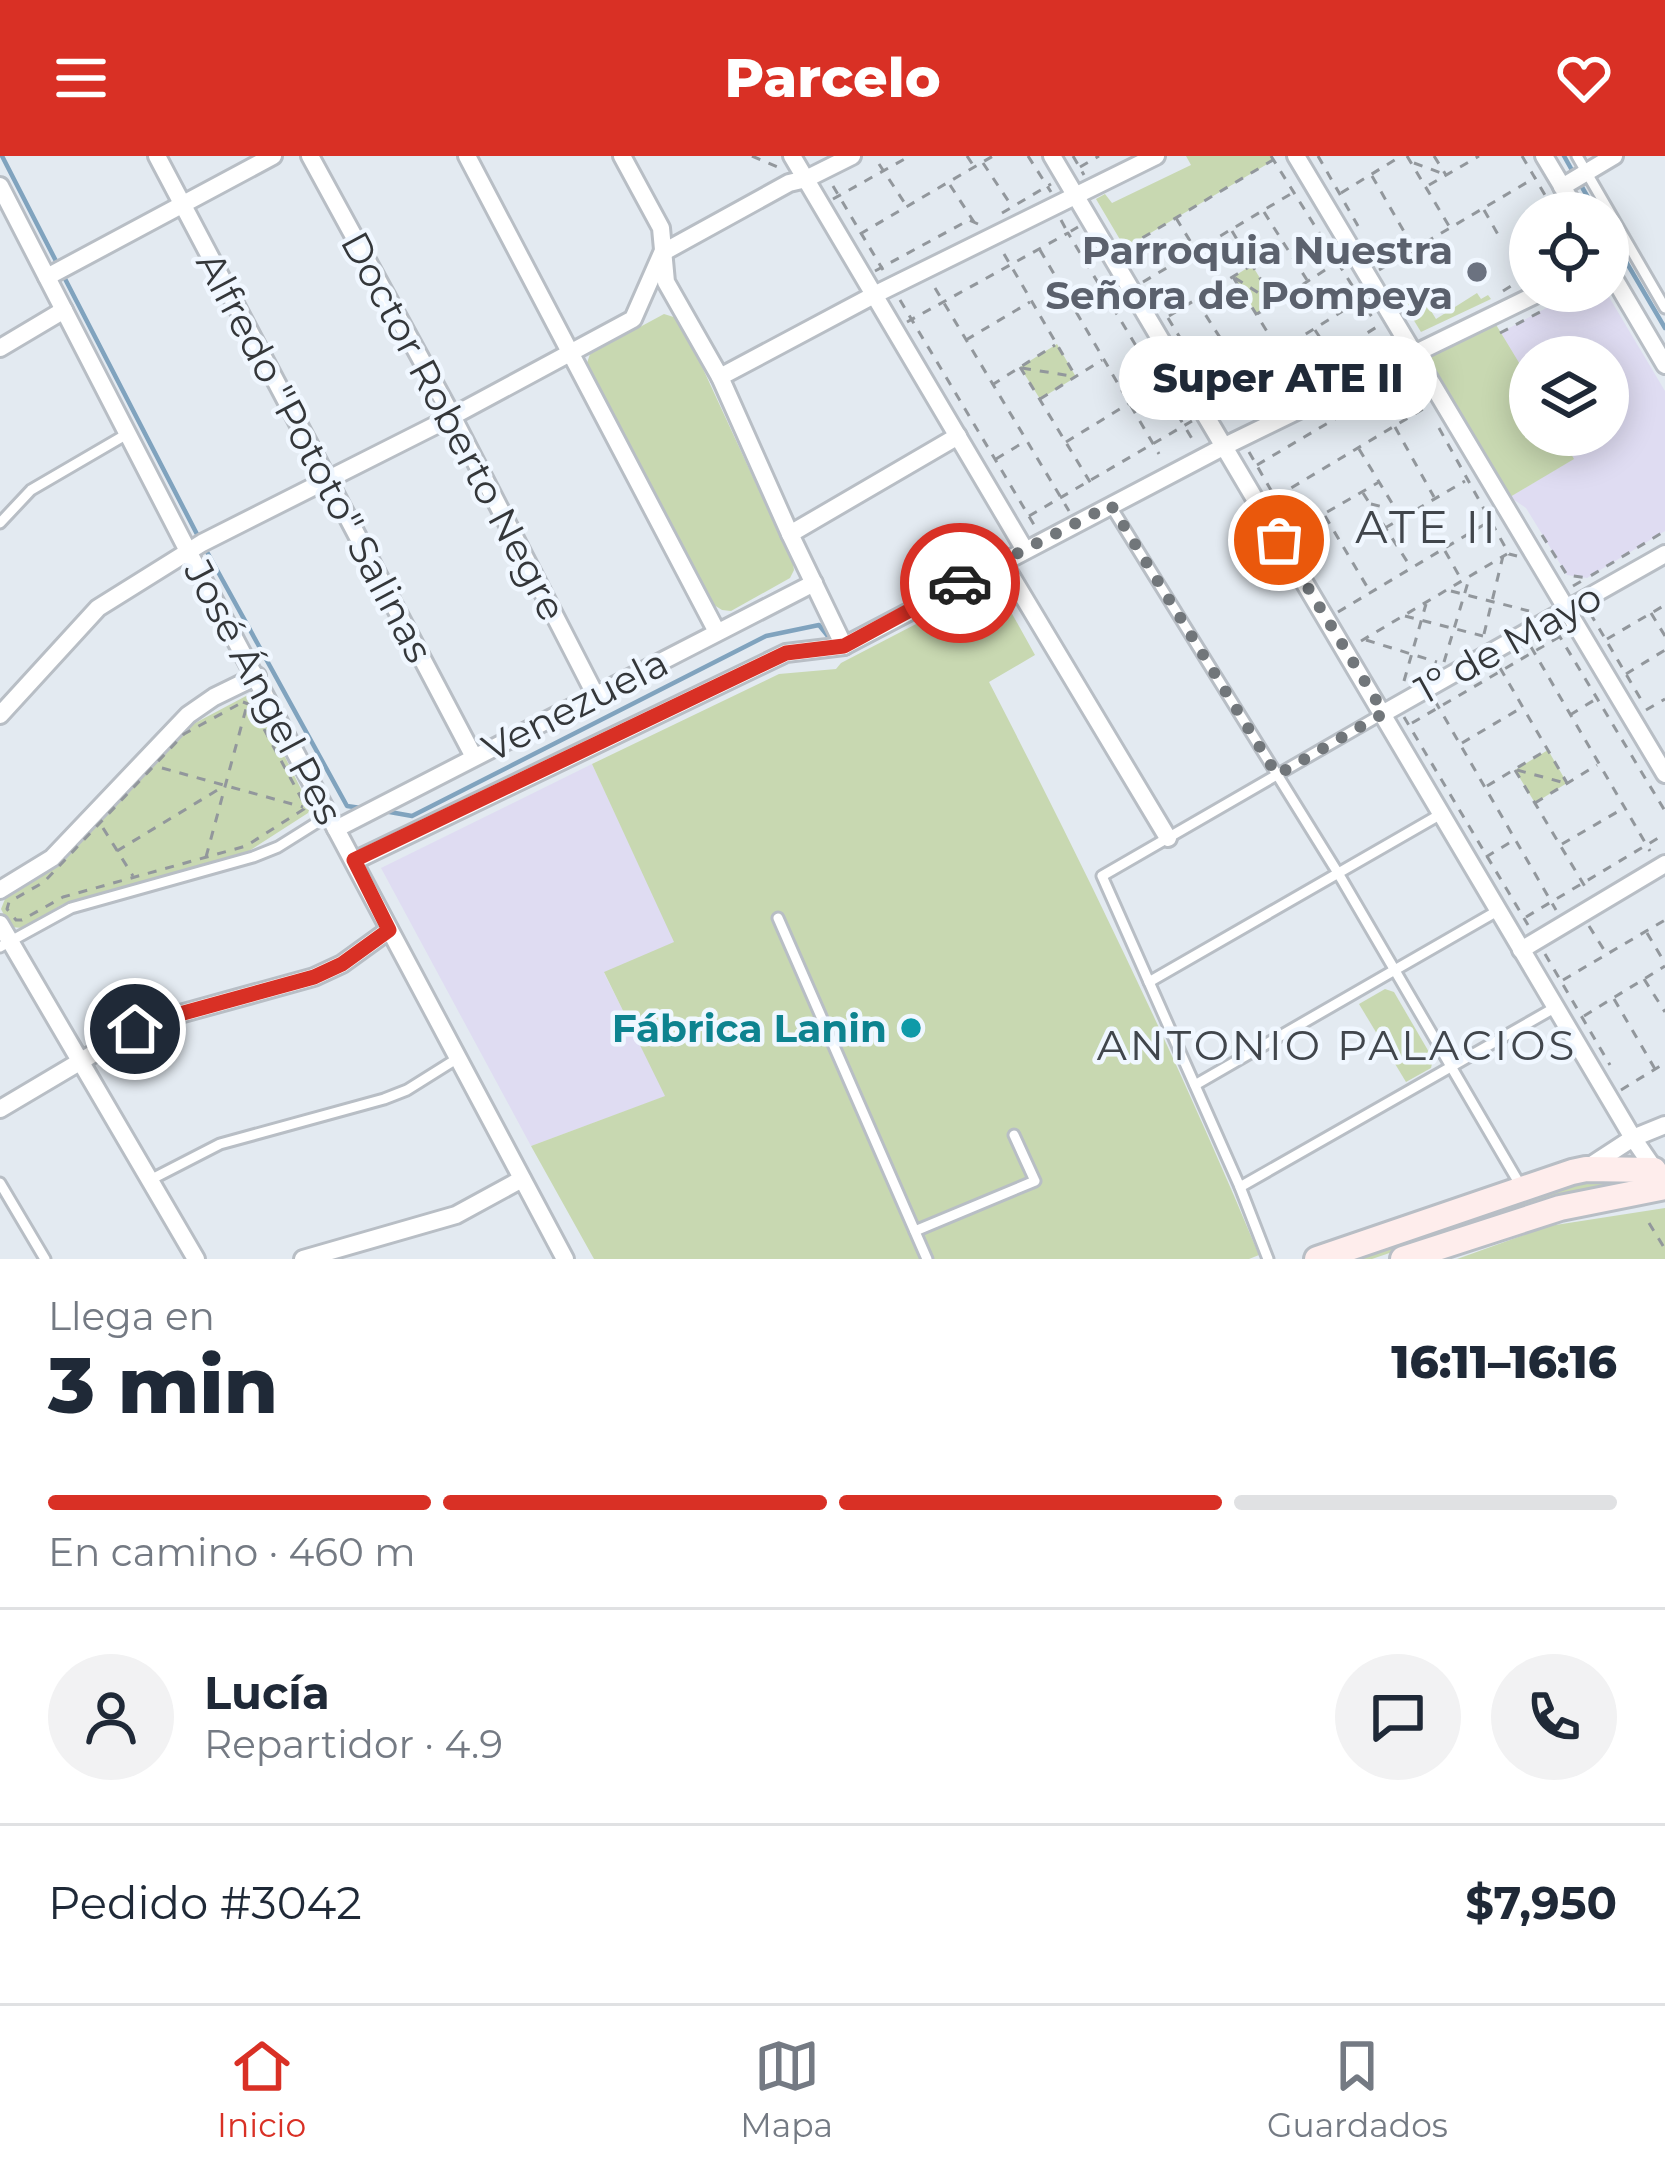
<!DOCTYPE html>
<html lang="es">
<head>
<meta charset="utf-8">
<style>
  :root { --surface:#fff; --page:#f2f2f3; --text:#1f2937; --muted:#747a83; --line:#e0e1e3; --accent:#d93025 }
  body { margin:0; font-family:Montserrat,sans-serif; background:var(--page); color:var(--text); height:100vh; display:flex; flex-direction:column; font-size:45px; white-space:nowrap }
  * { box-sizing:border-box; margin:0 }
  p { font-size:39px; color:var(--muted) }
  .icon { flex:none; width:66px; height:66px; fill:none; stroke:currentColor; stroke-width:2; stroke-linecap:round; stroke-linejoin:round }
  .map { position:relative; height:1103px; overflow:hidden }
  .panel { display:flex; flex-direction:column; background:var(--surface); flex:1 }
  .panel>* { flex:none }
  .fabs { position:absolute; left:1509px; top:36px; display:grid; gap:24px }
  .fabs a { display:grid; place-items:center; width:120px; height:120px; border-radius:50%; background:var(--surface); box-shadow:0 6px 30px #0003; font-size:60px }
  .pin { position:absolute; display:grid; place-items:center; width:102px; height:102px; color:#fff; margin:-51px; border:6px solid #fff; border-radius:50%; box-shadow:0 3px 12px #0007 }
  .courier { position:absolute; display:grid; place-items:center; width:120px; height:120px; margin:-60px; border:9px solid #d93025; border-radius:50%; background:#fff; color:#222; box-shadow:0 3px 15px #0007 }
  .bubble { position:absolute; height:84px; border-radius:42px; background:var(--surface); box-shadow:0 6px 30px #0003; font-size:39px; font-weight:800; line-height:84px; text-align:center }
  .overview em { font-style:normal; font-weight:800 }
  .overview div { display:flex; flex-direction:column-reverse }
  .overview { display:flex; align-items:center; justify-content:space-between; height:204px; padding:0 48px }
  h1 { font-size:78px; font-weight:800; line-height:90px }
  .bar { display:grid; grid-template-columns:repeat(4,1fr); gap:18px 12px; align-content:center; height:144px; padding:0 48px }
  .bar i { height:15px; border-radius:9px; background:var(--line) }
  .bar .selected { background:var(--accent) }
  .bar p { grid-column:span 4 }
  .line { display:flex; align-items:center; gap:30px; padding:0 48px; border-top:3px solid var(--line) }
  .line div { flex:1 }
  .round { display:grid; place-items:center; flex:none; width:126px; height:126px; border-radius:63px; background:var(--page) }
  header { display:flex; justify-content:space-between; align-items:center; height:156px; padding:0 48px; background:var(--accent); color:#fff; font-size:54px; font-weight:800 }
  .dock { display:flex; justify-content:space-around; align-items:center; height:168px; border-top:3px solid var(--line); background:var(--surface); font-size:33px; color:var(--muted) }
  .dock a { display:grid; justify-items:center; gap:6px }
  .dock .selected { color:var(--accent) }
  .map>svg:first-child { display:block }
</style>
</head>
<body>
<header><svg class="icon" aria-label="menu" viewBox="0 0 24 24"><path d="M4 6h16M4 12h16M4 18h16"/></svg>Parcelo<svg class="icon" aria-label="heart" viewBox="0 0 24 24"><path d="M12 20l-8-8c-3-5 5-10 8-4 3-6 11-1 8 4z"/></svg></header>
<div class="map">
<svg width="1665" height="1103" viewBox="0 0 1665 1103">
  <rect width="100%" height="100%" fill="#e3eaf1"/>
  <g fill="#dfdcf2">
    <polygon points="1578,135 1606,136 1665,235 1665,375 1587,422 1567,419 1526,352 1510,341 1573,303 1560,279 1608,279 1608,201 1530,201 1530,225 1500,177"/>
    <polygon points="592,608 675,786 604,817 666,940 531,990 381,712"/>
  </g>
  <g fill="#c8d8b1">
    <polygon points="1186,0 1271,0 1274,4 1125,92 1096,43 1105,38 1112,47 1191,9"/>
    <polygon points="1252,109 1275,147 1257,158 1233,121"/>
    <polygon points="1418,134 1436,163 1477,137 1481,143 1488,139 1491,143 1421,176 1402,145"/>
    <polygon points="664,158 680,163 793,408 794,414 790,422 731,455 722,454 714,449 587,207 590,198"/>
    <polygon points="1495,167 1530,225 1530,279 1560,279 1574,303 1510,341 1431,206 1432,198"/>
    <polygon points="1057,188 1076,221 1040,243 1020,211"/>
    <path d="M995 427 1035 499 989 526C1086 714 1178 904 1259 1099L1249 1103H594L531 990 665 940 604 816 674 786 592 608 779 518 836 513 841 507Z"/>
    <polygon points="246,540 258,547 310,651 308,657 249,695 63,748 23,772 10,771 1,753 5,743 41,721 182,574"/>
    <polygon points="1548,594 1567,627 1535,647 1515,614"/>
    <polygon points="1385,833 1394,836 1433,903 1431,912 1406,926 1359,848"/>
    <polygon points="1559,1024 1637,1026 1547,1043 1372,1103 1335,1103"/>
    <polygon points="1665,1052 1665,1103 1457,1103 1549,1070"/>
  </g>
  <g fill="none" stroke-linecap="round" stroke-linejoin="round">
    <g stroke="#80a3be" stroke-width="4.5">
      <polyline points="2,0 57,107"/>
      <polyline points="1564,0 1573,16"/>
      <polyline points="1579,26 1597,57"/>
      <polyline points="1608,75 1665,172"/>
      <polyline points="62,117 200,384"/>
      <polyline points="206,394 347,650 361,652"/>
      <polyline points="384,655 412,660 766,480 819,469 831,484"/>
    </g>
    <g stroke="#b8bec5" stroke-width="15">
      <g id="service">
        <polyline points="1577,0 1665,152"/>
        <polyline points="1110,349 1338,717 1522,1032"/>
        <polyline points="0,367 31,334 127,278"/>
        <polyline points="778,762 927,1103"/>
        <polyline points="0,791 71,752 253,701 278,691 329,659"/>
        <polyline points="1149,826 1441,658"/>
        <polyline points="1195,929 1499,754"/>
        <polyline points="150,1024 220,988 384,943 407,934 458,902"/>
        <polyline points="0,1027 45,1103"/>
        <polyline points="1240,1031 1556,851"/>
        <polyline points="915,1075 1035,1025 1014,979"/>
        <polyline points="1268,1103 1240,1031 1102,720 1384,557"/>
      </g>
    </g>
    <g stroke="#b8bec5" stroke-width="22">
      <g id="minor">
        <polyline points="157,0 474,601"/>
        <polyline points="310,0 452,260 596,540"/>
        <polyline points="467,0 717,476"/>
        <polyline points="622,0 661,72 666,126 720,221 790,378 844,490"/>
        <polyline points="792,0 1025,394"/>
        <polyline points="1052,0 1633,982 1659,1020"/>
        <polyline points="1296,0 1665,618"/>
        <polyline points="1544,0 1578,57"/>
        <polyline points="0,30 189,397 565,1103"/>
        <polyline points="1562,31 1614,0"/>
        <polyline points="1608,112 1665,209"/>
        <polyline points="47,121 273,0"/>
        <polyline points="0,192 64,154"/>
        <polyline points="720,221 874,139 1156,0"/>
        <polyline points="790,378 958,280"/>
        <polyline points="1002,405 1168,682"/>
        <polyline points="1384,557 1665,398"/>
        <polyline points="0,559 98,452 202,387 438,268 633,163 662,97 789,27 806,23 852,0"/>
        <polyline points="336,673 814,427"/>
        <polyline points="354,705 786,497 844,490 1223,291 1543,135"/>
        <polyline points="0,734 52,702 188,559 214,541 257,520"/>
        <polyline points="0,768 196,1103"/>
        <polyline points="1521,794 1665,708"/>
        <polyline points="0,953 135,873 158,864 314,821 342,808 389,774"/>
        <polyline points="1587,1012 1633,982 1665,969"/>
        <polyline points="303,1103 456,1059 522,1023"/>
      </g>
    </g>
    <g stroke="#b8bec5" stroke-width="30">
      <g id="secondary">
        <polyline points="1317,1103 1572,1016 1586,1013 1654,1014"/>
        <polyline points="1403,1103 1560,1052 1665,1031"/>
      </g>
    </g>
    <g stroke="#92979c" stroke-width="3" stroke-dasharray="9 9" stroke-linecap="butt">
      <polyline points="752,0 782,13"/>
      <polyline points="967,0 973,9"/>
      <polyline points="1028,0 1051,36"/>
      <polyline points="1073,0 1084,19"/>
      <polyline points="1271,0 1375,166"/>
      <polyline points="1318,0 1358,70"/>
      <polyline points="1407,0 1449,70"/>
      <polyline points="1434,0 1446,19"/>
      <polyline points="1522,0 1552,51"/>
      <polyline points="983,7 1011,49"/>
      <polyline points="1414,7 1444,18"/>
      <polyline points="879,8 906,49"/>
      <polyline points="1080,11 1099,0"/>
      <polyline points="1372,20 1414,93"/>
      <polyline points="950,29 974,66"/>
      <polyline points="1429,29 1479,0"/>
      <polyline points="833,30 883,114"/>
      <polyline points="1341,37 1401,0"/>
      <polyline points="833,43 910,0"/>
      <polyline points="1484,54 1500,82"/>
      <polyline points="1264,56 1307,124"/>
      <polyline points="1002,57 1051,28"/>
      <polyline points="1176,62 1195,93"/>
      <polyline points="1061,64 1068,77 1078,71"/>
      <polyline points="1232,75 1273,144"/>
      <polyline points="860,78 993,0"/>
      <polyline points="1127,91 1273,4"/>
      <polyline points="1040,94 1159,298"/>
      <polyline points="1004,98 1076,221"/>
      <polyline points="1379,114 1536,21"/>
      <polyline points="875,115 969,64 978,68"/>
      <polyline points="1233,121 1278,193"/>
      <polyline points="1235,122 1273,146"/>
      <polyline points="1143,126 1294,36"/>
      <polyline points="935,132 1069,355"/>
      <polyline points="1503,135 1530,118"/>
      <polyline points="900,144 1036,372"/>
      <polyline points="1196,144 1242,216"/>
      <polyline points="1553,148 1578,135"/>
      <polyline points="1076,155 1114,131"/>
      <polyline points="1257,158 1336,107"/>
      <polyline points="1169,160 1252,109"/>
      <polyline points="1409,160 1427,148"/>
      <polyline points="1168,162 1232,267"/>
      <polyline points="907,166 1068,77 1194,286"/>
      <polyline points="1315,174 1337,208"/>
      <polyline points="1500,177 1540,156"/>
      <polyline points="966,184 1030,146"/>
      <polyline points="1020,211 1093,331"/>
      <polyline points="1022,212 1071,220"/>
      <polyline points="992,229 1055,189"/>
      <polyline points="1214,235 1359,145"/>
      <polyline points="1040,243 1102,204"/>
      <polyline points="1230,262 1380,169"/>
      <polyline points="1395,271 1434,341"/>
      <polyline points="1439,272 1509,398 1517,400"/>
      <polyline points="1066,286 1128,248"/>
      <polyline points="1359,293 1401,362"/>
      <polyline points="1249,296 1313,407"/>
      <polyline points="996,303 1024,286"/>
      <polyline points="1257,309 1409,219"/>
      <polyline points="1363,337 1410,410"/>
      <polyline points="1276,341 1428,250"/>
      <polyline points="1371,348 1408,357"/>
      <polyline points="1029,360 1192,265"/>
      <polyline points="1325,360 1369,434"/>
      <polyline points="1385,372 1465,325"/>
      <polyline points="1296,374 1379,326"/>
      <polyline points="1542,379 1567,419 1587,422 1665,375"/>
      <polyline points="1445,395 1461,423"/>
      <polyline points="1573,430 1587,422"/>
      <polyline points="1451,435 1529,455"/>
      <polyline points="1338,456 1490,365"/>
      <polyline points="1590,457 1643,547"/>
      <polyline points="1651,457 1665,480"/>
      <polyline points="1405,460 1483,480"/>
      <polyline points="1557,476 1665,655"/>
      <polyline points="1484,478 1503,400"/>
      <polyline points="1607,483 1665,449"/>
      <polyline points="1366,484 1437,506"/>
      <polyline points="1361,485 1507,398"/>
      <polyline points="1531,491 1650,695"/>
      <polyline points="1444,506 1469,423"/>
      <polyline points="1500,512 1567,627"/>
      <polyline points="1626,518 1665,494"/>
      <polyline points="1404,525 1426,448"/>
      <polyline points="1435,545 1556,754"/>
      <polygon points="243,546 251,549 305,649 304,653 246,690 63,741 22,764 16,764 7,753 9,746 44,726 184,578"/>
      <polyline points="1646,554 1665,543"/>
      <polyline points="1570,559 1596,543"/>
      <polyline points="1404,561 1528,769"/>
      <polyline points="1412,567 1559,481"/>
      <polyline points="1462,587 1521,552"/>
      <polyline points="162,612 303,651"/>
      <polyline points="1515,614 1587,734"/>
      <polyline points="1517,614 1565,627"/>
      <polyline points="1487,630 1545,595"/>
      <polyline points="1535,647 1597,609"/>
      <polyline points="103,672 133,720"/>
      <polyline points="1562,688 1624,652"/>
      <polyline points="117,695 224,630"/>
      <polyline points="206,701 247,549"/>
      <polyline points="1486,701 1514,684"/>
      <polyline points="1526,761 1665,678"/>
      <polyline points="1589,770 1606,797"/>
      <polyline points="1647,777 1665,807"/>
      <polyline points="1545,798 1610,909"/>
      <polyline points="1644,823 1665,856"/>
      <polyline points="1563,824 1665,764"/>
      <polyline points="1614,843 1655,913"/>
      <polyline points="1584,860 1665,810"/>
      <polyline points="1621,934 1665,907"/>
      <polyline points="1649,1067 1665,1093"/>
    </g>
    <use href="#service" stroke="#fff" stroke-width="9"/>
    <use href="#minor" stroke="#fff" stroke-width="16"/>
    <use href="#secondary" stroke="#feedec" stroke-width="24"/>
  </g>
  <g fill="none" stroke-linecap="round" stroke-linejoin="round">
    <polyline stroke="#71767a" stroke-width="12" stroke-dasharray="0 21.6" points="960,427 1111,349 1277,619 1384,557 1279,384"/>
    <polyline stroke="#d93025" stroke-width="15" points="135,873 158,864 314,821 342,808 389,774 354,704 786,497 844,490 960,427"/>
  </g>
  <circle fill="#6b7280" stroke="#f0f7ff" stroke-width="4.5" cx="1477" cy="116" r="12"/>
  <circle fill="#0f9aa8" stroke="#f0f7ff" stroke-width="4.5" cx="911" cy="872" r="12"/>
  <g text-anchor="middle" stroke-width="9" stroke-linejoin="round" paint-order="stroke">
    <g font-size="39" font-weight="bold" fill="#5b616d" stroke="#f0f7ff" text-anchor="end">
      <text x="1453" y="108">Parroquia Nuestra<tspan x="1453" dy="45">Señora de Pompeya</tspan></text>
    </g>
    <g font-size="39" fill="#34373a" stroke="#f0f7ff">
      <text transform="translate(454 270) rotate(62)" y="14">Doctor Roberto Negre</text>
      <text transform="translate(315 301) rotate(62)" y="14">Alfredo "Pototo" Salinas</text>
      <text transform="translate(1508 487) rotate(-29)" y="14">1º de Mayo</text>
      <text transform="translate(264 536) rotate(62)" y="14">José Ángel Pes</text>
      <text transform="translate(575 549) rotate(-27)" y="14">Venezuela</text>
    </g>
    <g font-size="39" font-weight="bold" fill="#0d838f" stroke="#f0f7ff" text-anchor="end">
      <text x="887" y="886">Fábrica Lanin</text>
    </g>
    <g font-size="42" letter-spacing="3" fill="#41464c" stroke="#f0f7ff">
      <text x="1337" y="904">ANTONIO PALACIOS</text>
    </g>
    <g font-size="45" letter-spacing="3" fill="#41464c" stroke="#f0f7ff">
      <text x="1427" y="387">ATE II</text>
    </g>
  </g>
</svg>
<div class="fabs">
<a><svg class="icon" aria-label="locate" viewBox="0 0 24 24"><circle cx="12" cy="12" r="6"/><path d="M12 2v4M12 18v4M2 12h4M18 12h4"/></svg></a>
<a><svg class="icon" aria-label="layers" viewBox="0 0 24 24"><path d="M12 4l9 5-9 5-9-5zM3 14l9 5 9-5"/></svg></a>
</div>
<div class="pin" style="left:1279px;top:384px;background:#ea580c"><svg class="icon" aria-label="bag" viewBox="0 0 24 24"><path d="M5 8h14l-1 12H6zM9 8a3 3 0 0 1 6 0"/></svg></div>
<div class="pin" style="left:135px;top:873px;background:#1f2937"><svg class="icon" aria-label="home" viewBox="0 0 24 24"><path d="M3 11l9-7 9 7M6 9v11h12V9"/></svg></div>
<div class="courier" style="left:960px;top:427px"><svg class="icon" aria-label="car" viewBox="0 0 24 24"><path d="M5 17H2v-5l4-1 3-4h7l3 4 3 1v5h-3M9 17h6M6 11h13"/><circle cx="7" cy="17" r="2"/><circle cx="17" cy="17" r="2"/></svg></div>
<div class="bubble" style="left:1119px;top:180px;width:318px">Super ATE II</div>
</div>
<section class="panel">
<div class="overview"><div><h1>3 min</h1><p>Llega en</p></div><em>16:11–16:16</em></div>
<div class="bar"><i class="selected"></i><i class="selected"></i><i class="selected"></i><i></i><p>En camino · 460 m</p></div>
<div class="line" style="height:216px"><a class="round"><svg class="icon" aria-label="person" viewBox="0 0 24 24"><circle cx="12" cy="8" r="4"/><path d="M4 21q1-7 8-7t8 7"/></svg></a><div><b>Lucía</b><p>Repartidor · 4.9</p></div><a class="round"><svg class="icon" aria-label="chat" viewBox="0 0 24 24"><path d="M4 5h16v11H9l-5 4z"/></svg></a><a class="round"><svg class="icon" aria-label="phone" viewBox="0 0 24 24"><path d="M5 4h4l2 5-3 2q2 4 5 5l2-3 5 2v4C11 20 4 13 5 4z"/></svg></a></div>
<div class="line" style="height:156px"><div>Pedido #3042</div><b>$7,950</b></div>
</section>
<nav class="dock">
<a class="selected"><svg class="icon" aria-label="home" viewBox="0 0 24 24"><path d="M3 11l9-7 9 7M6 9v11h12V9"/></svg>Inicio</a>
<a><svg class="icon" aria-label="map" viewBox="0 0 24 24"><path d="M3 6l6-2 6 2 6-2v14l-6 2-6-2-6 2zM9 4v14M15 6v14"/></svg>Mapa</a>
<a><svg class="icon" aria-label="saved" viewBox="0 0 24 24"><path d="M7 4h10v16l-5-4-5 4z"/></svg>Guardados</a>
</nav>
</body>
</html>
